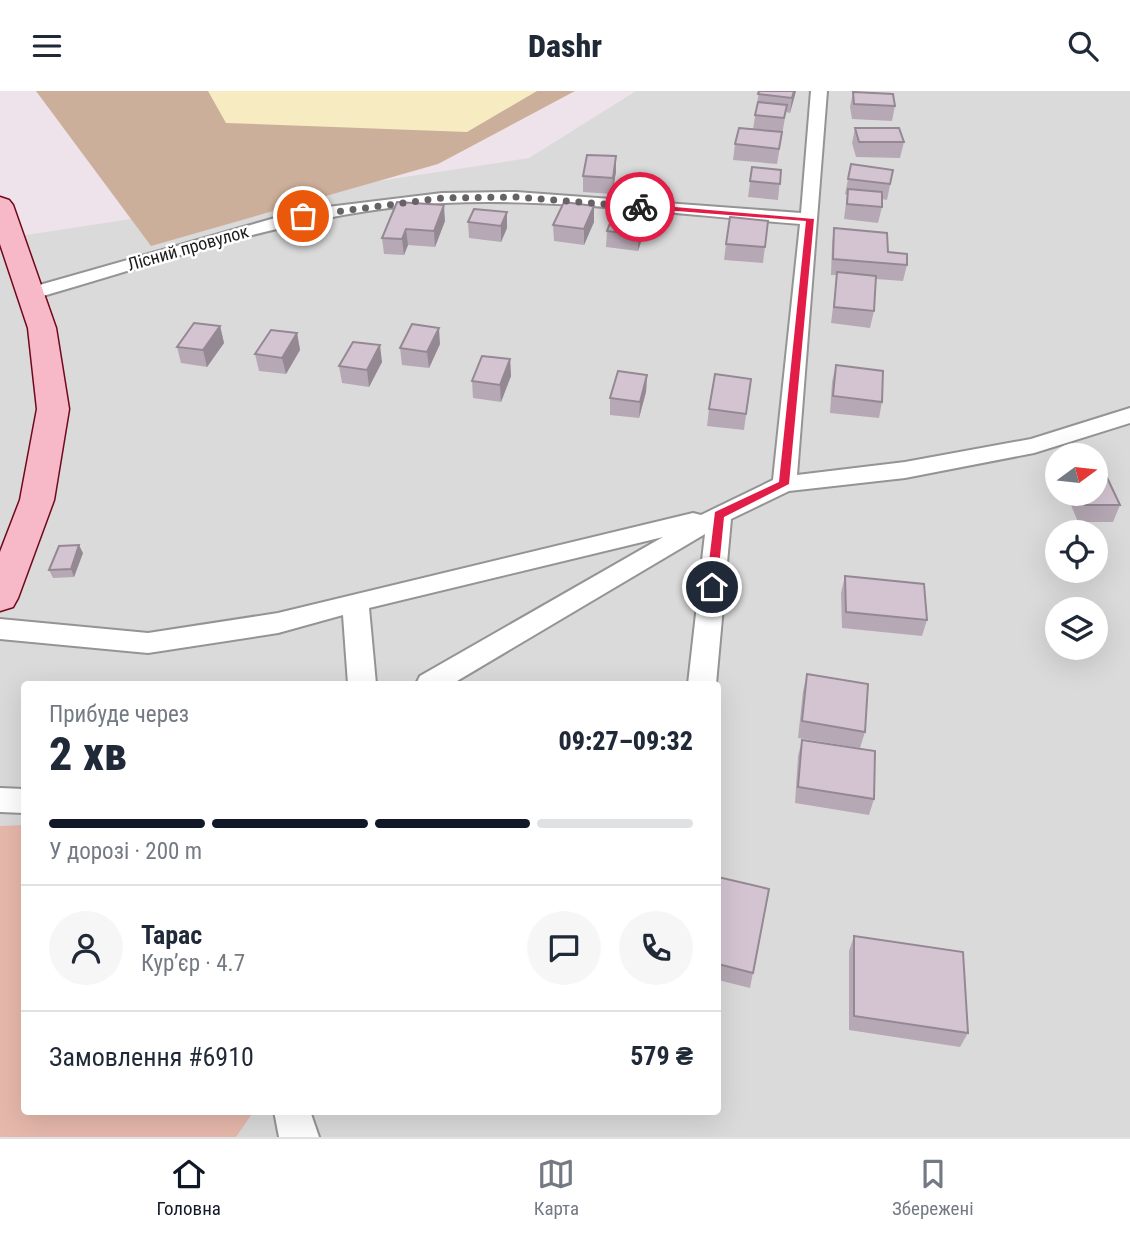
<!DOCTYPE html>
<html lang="uk">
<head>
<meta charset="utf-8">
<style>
  :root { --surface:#fff; --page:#f6f6f7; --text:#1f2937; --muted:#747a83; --line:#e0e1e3; --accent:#111827 }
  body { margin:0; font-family:"Roboto Condensed",sans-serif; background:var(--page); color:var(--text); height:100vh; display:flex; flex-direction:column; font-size:26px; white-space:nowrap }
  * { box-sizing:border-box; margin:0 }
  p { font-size:23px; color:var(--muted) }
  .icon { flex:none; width:38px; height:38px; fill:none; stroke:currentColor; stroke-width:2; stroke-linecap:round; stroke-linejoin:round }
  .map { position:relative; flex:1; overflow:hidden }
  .details { position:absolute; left:21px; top:590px; width:700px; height:434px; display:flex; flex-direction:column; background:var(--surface); border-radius:7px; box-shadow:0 7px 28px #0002 }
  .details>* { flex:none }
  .needle { width:46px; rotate:75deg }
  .controls { position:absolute; left:1045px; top:352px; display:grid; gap:14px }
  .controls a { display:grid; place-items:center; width:63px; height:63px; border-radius:50%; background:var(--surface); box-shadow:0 7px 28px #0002; font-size:35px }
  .pin { position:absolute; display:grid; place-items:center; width:60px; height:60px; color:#fff; margin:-30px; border:4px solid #fff; border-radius:50%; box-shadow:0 2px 7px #0007 }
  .courier { position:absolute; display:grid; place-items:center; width:70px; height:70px; margin:-35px; border:5px solid #e11d48; border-radius:50%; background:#fff; color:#222; box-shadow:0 2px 9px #0007 }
  .summary em { font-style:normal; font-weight:800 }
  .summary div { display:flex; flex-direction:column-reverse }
  .summary { display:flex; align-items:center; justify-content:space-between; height:119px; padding:0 28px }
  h1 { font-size:46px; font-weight:800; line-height:52px }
  .bar { display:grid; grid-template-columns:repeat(4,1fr); gap:10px 7px; align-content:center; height:84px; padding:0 28px }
  .bar i { height:9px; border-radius:5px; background:var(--line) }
  .bar .active { background:var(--accent) }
  .bar p { grid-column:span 4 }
  .line { display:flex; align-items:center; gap:18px; padding:0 28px; border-top:2px solid var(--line) }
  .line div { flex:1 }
  .round { display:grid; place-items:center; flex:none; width:74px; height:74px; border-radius:37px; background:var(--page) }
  header { display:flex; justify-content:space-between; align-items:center; height:91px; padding:0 28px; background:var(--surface); font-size:32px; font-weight:800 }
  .tabs { display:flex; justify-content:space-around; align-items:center; height:98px; border-top:2px solid var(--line); background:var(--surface); font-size:19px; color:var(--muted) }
  .tabs a { display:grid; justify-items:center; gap:4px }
  .tabs .active { color:var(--accent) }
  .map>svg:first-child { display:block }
</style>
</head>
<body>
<header><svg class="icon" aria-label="menu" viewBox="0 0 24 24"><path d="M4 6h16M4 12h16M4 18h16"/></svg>Dashr<svg class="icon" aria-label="search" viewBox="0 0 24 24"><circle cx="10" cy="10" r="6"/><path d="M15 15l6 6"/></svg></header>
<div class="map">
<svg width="1130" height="1046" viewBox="0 0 1130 1046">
  <rect width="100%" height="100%" fill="#eee3ea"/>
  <path fill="#dbdadb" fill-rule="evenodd" d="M636 0H1130V1046H0V148L529 67ZM1057 364H1096V402H1057ZM1057 441H1096V480H1057ZM1057 518H1096V556H1057ZM24 593H718V1020H24Z"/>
  <polygon fill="#e6b8ab" points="24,734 24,1020 254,1020 236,1046 0,1046 0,735"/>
  <polygon fill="#ccaf9a" points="36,0 575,0 438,73 151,155"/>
  <polygon fill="#f7ecc1" points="208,0 537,0 467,41 226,32"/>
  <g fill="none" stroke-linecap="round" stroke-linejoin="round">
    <g stroke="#949494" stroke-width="4">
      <g id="street">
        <path d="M811 0H827L797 384 905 371 1031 348 1130 317V332L1034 362 905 387 789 400 731 428 716 593H688L705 443 452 593H416L420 585 663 446 369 517 376 593H348L343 524 278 542 148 562 0 548V528L148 542 278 522 693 422 701 424 773 389 800 133C683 124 563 107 444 112 305 119 169 169 36 207L29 209 19 203 22 199 303 119 442 102 516 101 801 122Z"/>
        <polygon points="0,697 24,698 24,722 0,721"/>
        <polygon points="274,1020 310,1020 319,1046 279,1046"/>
      </g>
    </g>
    <g stroke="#6f091b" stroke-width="3">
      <polygon id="secondary" points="0,106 9,109 13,114 56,237 69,318 54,409 18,507 13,516 0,520 0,461 20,409 37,318 28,237 0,153"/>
    </g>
    <use href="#street" fill="#fff" fill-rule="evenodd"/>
    <use href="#secondary" fill="#f7b9c7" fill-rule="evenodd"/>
  </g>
  <g fill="#b6a9b5">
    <polygon points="759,0 796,0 790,22 786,21 777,73 733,69 735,53 753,38"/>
    <polygon points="853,1 895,15 892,30 852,28 850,16"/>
    <polygon points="855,37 904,51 900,67 856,66 852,52"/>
    <polygon points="616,65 616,81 612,103 583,101 583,85"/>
    <polygon points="752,76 781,79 778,109 748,106"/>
    <polygon points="893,79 887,109 882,108 882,116 878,132 844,128 847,104 845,103 848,88"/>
    <polygon points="397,111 445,130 435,156 408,154 404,164 384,163 382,147"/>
    <polygon points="594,115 594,131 584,154 554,150 553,134"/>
    <polygon points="474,118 507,137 501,151 469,147 468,131"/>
    <polygon points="647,120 646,136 638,160 606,156 607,140"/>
    <polygon points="768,130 763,172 724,169 726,153"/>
    <polygon points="834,137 888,161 907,174 903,190 876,188 874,220 870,237 831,232 837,184 831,184 832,153"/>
    <polygon points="220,235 224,252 207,276 181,272 177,256"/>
    <polygon points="297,242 300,259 286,283 259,280 255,263"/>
    <polygon points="440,253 429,277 402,274 400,257"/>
    <polygon points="510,268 511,285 501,311 473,307 472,290"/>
    <polygon points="382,271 369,296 342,292 339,275"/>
    <polygon points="836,274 882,311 879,327 830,322 832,291"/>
    <polygon points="647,284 646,301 639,327 610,324 610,307"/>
    <polygon points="751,288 744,339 707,335 709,318"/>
    <polygon points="1066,402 1096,402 1120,414 1113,431 1078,431"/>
    <polygon points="83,462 74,486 53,487 49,479"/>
    <polygon points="845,485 927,529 922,545 842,537 841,502"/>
    <polygon points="807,583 865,641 860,657 798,647 803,600"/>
    <polygon points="802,649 874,708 869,724 795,712 798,665"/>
    <polygon points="718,786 753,882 750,897 718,889"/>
    <polygon points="854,845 968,942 960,956 849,939 849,860"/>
  </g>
  <g fill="#948993">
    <polygon points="794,0 796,0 790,22 792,7"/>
    <polygon points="616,65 616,81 612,103 613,87"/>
    <polygon points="444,114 445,130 435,156 434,140"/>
    <polygon points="594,115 594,131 584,154 584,138"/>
    <polygon points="647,120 646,136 638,160 638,144"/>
    <polygon points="507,121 507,137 501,151 501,135"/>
    <polygon points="406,138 408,154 404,164 402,148"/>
    <polygon points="220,235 224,252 207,276 203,259"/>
    <polygon points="439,237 440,253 429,277 427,261"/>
    <polygon points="297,242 300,259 286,283 282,267"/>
    <polygon points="380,254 382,271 369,296 367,279"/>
    <polygon points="510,268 511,285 501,311 500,294"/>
    <polygon points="647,284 646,301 639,327 640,311"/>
    <polygon points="79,454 83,462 74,486 71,478"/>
  </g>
  <g fill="#d4c4d2" stroke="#948993" stroke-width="2">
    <polygon points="759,0 794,0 792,7 758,3"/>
    <polygon points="853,1 893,3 895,15 854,13"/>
    <polygon points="758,11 787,14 784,27 755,24"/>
    <polygon points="739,37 782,41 779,58 735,53"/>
    <polygon points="855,37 899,37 904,51 859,51"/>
    <polygon points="587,64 616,65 613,87 583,85"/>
    <polygon points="851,73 893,79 890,93 848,88"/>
    <polygon points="752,76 781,79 780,93 750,90"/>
    <polygon points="848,98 882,101 882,116 847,113"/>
    <polygon points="397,111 444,114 434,140 406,138 402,148 382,147"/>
    <polygon points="564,111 594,115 584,138 553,134"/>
    <polygon points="616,117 647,120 638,144 607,140"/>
    <polygon points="474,118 507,121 501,135 468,131"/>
    <polygon points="730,126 768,130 765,156 726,153"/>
    <polygon points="834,137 887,142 888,161 907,163 907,174 833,168"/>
    <polygon points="837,181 876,185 874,220 834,216"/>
    <polygon points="194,232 220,235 203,259 177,256"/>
    <polygon points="412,233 439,237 427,261 400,257"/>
    <polygon points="271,239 297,242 282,267 255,263"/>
    <polygon points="353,251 380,254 367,279 339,275"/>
    <polygon points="482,265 510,268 500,294 472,290"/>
    <polygon points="836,274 883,280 882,311 833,305"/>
    <polygon points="618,280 647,284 640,311 610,307"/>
    <polygon points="715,283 751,288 746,323 709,318"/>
    <polygon points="1096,378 1103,378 1120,414 1085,414 1080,402 1096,402"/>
    <polygon points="79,454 71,478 49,479 59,455"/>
    <polygon points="845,485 924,493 927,529 846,521"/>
    <polygon points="807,583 868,593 865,641 802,630"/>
    <polygon points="802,649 875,660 874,708 798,696"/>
    <polygon points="718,786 769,798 753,882 718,873"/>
    <polygon points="854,845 963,861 968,942 854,925"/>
  </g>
  <polygon fill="#e11d48" points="640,113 814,128 789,393 724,426 717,496 712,500 706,496 715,421 779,391 806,130 638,117"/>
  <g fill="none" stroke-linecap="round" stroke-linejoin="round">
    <polyline stroke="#666265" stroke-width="7" stroke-dasharray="0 12.6" points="303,125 442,107 516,106 640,116"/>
  </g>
  <g text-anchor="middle" stroke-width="5" stroke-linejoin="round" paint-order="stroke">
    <g font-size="18" fill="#1d1d1d" stroke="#fff">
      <text transform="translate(188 157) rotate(-16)" y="6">Лісний провулок</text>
    </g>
  </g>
</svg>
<div class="controls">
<a><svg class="needle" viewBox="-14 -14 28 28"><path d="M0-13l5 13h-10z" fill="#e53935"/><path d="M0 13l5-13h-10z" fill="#747a83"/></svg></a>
<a><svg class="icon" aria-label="locate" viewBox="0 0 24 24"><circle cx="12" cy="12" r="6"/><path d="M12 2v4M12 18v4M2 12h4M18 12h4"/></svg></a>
<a><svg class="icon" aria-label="layers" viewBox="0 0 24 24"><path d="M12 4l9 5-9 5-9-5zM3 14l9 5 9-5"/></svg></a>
</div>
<div class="pin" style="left:303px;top:125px;background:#ea580c"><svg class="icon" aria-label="bag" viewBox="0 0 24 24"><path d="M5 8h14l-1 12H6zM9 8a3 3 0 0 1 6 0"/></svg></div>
<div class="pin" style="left:712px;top:496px;background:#1f2937"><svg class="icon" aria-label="home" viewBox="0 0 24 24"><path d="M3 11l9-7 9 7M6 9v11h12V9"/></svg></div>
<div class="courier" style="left:640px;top:116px"><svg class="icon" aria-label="bike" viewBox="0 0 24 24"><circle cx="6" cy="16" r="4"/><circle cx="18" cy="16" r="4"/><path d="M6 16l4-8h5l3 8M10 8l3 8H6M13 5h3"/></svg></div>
<section class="details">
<div class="summary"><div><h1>2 хв</h1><p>Прибуде через</p></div><em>09:27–09:32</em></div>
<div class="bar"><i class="active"></i><i class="active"></i><i class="active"></i><i></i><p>У дорозі · 200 m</p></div>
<div class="line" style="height:126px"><a class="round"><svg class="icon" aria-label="person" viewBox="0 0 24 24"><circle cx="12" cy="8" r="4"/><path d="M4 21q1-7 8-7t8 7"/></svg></a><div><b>Тарас</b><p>Кур’єр · 4.7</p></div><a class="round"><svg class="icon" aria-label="chat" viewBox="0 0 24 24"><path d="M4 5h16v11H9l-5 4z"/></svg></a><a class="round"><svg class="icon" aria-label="phone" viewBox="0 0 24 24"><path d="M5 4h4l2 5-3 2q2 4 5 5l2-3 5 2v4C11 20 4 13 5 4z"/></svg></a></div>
<div class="line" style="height:91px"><div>Замовлення #6910</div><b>579 ₴</b></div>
</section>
</div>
<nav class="tabs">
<a class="active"><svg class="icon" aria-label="home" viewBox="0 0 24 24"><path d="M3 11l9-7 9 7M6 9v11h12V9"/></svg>Головна</a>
<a><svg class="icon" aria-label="map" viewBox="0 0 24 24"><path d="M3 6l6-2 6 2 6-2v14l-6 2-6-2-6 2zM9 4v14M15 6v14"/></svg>Карта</a>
<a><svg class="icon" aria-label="saved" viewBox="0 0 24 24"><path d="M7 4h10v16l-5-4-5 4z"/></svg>Збережені</a>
</nav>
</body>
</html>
